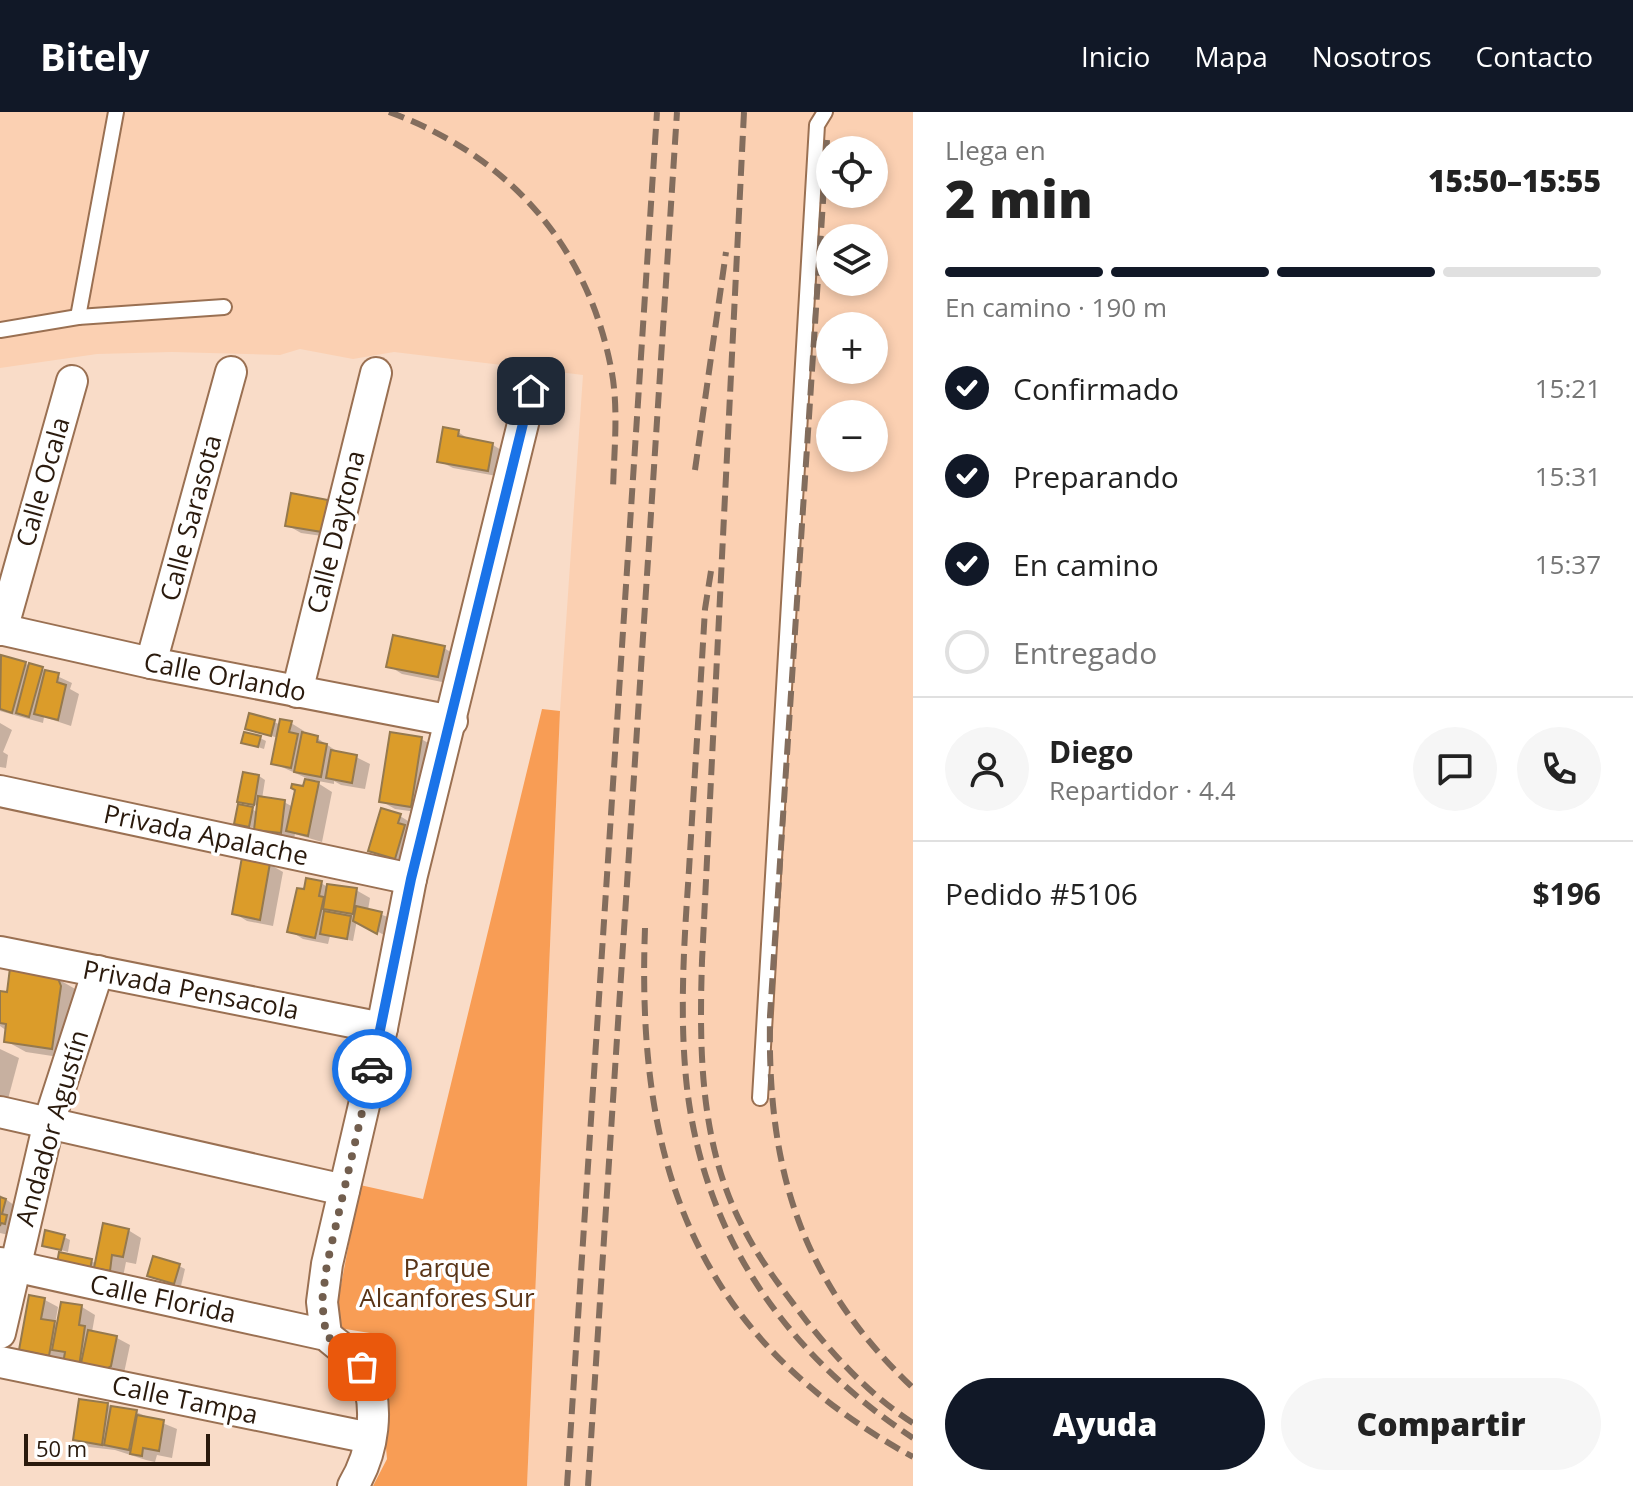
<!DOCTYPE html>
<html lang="es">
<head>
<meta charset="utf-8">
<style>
  :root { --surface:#fff; --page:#f6f6f6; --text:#222; --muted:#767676; --line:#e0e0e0; --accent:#111827 }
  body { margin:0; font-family:"Open Sans",sans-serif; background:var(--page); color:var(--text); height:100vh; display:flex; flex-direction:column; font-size:30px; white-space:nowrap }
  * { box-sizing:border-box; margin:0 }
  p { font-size:26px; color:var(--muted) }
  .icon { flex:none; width:44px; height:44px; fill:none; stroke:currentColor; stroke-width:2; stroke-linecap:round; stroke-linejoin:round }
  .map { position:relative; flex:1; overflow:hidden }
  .side { display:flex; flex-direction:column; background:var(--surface); width:720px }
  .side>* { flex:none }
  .buttons { position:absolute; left:816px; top:24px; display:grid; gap:16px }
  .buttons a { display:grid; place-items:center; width:72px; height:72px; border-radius:50%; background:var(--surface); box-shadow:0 4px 12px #0003; font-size:40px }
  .scale { position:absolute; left:24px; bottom:20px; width:186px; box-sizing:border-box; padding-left:8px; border:4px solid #2a1a0d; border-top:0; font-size:22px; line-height:28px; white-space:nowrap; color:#2a1a0d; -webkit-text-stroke:6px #fff; paint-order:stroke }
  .pin { position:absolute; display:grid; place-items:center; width:68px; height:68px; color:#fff; margin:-34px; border-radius:16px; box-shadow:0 4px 12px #0006 }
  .courier { position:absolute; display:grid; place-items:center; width:80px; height:80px; margin:-40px; border:6px solid #1a73e8; border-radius:50%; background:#fff; color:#222; box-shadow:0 2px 10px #0007 }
  .summary em { font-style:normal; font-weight:800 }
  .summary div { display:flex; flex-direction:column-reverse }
  .summary { display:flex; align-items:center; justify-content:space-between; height:136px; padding:0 32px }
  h1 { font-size:52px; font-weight:800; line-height:60px }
  .bar { display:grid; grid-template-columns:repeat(4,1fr); gap:12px 8px; align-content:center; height:96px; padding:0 32px }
  .bar i { height:10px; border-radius:6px; background:var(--line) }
  .bar .selected { background:var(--accent) }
  .bar p { grid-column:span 4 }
  .line { display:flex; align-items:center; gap:20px; padding:0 32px; border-top:2px solid var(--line) }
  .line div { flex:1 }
  .round { display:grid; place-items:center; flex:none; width:84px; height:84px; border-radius:42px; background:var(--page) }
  ol { padding:0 32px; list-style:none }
  li { display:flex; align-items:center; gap:24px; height:88px }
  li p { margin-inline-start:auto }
  li .icon { padding:8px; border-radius:50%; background:var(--accent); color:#fff; stroke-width:4 }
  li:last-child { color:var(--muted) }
  li i { width:44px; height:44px; border:4px solid var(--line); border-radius:50% }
  .cta { display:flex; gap:16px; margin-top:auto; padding:16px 32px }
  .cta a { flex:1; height:92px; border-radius:48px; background:var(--accent); color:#fff; font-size:32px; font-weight:800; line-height:92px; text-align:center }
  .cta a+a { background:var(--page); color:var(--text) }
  header { display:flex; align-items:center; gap:48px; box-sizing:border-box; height:112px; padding:0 40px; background:var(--accent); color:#fff }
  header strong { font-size:38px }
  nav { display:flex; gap:44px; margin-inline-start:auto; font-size:28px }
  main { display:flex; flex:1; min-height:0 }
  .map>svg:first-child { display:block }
</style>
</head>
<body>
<header>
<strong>Bitely</strong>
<nav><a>Inicio</a><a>Mapa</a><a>Nosotros</a><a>Contacto</a></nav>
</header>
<main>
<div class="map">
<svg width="913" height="1374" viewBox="0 0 913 1374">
  <rect width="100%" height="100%" fill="#f9dcc8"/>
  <path fill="#fbd0b2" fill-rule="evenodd" d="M0 0H913V1374H527L560 599 583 263 394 240 353 247 300 237 280 243 172 240 97 242 0 256ZM830 38H874V82H830ZM830 126H874V170H830ZM830 214H874V258H830ZM830 302H874V346H830Z"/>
  <polygon fill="#f89d55" points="542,597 560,599 527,1374 373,1374 387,1347 376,1222 333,1215 360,1073 423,1087"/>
  <g fill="#0003">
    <polygon points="458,320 472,329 493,333 506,341 502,365 453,356 439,349"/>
    <polygon points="327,389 341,397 336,426 301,421 287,413"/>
    <polygon points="444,536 457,544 452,572 402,562 389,554"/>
    <polygon points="2,545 42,557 72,571 70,577 79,582 71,614 44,605 43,611 0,599 0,554"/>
    <polygon points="274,610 281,613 291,611 304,619 303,623 317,626 341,642 356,645 370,652 365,677 341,673 334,669 334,672 313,668 332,680 322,730 295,722 294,727 269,724 255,716 236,711 252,697 258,701 259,694 240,689 259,664 265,668 262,687 284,690 293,695 305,677 315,670 273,651 278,626 247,616"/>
    <polygon points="0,611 12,618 3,640 8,643 6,656 0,655"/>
    <polygon points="260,626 266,629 264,637 243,630"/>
    <polygon points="421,627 434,634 424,701 395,697 381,689"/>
    <polygon points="400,704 413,712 409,753 384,746 371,738"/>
    <polygon points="269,752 283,760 273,814 247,809 234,801"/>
    <polygon points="321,771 329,776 356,778 370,786 368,798 388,805 384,823 357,808 353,829 330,824 328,832 303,827 290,819 306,780"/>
    <polygon points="56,866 77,878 72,947 26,940 6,929 7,919 0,914 0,881 8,882"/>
    <polygon points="0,937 19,946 8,987 0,985"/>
    <polygon points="0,1083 18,1096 13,1124 0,1121"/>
    <polygon points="128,1118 141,1126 136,1152 126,1150 123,1165 110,1162 97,1155 96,1160 65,1154 91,1149 97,1152"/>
    <polygon points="64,1125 70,1128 68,1140 44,1133"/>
    <polygon points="179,1154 185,1157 181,1174 150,1163"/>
    <polygon points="45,1188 58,1195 55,1212 59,1214 82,1195 95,1203 92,1220 117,1226 130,1233 124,1261 35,1245 21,1237"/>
    <polygon points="108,1293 136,1300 177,1317 172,1346 157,1343 155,1350 146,1348 115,1338 89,1335 75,1327"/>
  </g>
  <g fill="#db9c2a" stroke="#95794e" stroke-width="2">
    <polygon points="443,315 459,318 458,324 493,331 488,359 437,350"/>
    <polygon points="291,381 328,388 322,420 285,414"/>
    <polygon points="393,523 445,534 438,565 386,555"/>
    <polygon points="1,543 26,550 12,601 0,597"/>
    <polygon points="29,551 43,555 29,605 16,601"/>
    <polygon points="45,558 59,561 57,570 66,573 58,608 34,602"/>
    <polygon points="249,601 275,608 271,624 245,617"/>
    <polygon points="280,607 292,609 289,620 298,622 291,656 271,652"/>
    <polygon points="244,620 261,624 258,635 241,631"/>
    <polygon points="302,620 318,624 317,630 327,632 321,665 294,660"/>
    <polygon points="390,620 422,625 411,695 379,690"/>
    <polygon points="331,638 357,643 352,671 326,666"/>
    <polygon points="243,660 259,663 254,693 237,690"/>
    <polygon points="305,667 319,670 308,724 286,719 295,678 291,676 292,672 303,674"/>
    <polygon points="258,684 285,688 281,721 254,718"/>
    <polygon points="238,692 253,695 249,715 234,712"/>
    <polygon points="381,696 401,702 398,711 405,713 395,747 368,739"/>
    <polygon points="242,745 270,751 260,808 232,802"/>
    <polygon points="306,766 322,769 319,784 324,785 315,826 287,820 297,776 304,777"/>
    <polygon points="327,772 357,776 353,802 323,797"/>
    <polygon points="356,794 382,800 377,822 353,809"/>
    <polygon points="324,799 351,804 347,827 320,822"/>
    <polygon points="10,856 57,864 61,874 52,937 4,930 6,912 0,911 0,879 7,880"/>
    <polygon points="0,1085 6,1087 2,1102 7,1103 5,1112 1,1111 0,1114"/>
    <polygon points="103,1111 129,1117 123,1145 112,1143 110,1159 94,1156"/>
    <polygon points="45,1118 65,1123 61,1138 42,1134"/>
    <polygon points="59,1140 92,1147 90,1158 57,1151"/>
    <polygon points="153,1144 180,1152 174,1172 147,1164"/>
    <polygon points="29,1183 45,1186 41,1207 55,1209 49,1244 19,1238"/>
    <polygon points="61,1190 82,1193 79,1213 85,1214 79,1255 63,1252 65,1240 52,1238"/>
    <polygon points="88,1218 117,1224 111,1254 101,1260 80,1256"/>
    <polygon points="79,1287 108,1291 102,1333 73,1328"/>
    <polygon points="111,1294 137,1298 129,1338 104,1333"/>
    <polygon points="137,1303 164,1308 159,1339 143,1336 142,1344 130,1342"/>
  </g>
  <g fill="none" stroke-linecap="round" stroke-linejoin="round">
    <g stroke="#9a7052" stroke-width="18">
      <g id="lane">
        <polyline points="78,205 116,0"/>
        <polyline points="0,218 78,205 224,195"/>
        <polyline points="760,986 817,13 825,0"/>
      </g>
    </g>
    <g stroke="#9a7052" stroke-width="34">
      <g id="street">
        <polyline points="0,517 151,551 452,609"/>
        <polyline points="2,518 72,269"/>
        <polyline points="151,551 231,260"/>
        <polyline points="297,580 376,261"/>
        <polyline points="0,679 411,767"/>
        <polyline points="0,840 382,916"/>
        <polyline points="0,1000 344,1078"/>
        <path d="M0 1151 326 1223C337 1233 356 1245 363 1258 381 1293 373 1341 353 1374"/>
        <polyline points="0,1221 49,1010 98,859"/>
        <polyline points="326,1223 322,1190 327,1152 382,916 411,767 531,279"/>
        <polyline points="0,1250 370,1326"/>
      </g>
    </g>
    <use href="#lane" stroke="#fff" stroke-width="14"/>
    <use href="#street" stroke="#fff" stroke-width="30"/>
    <g stroke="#836d5d" stroke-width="6" stroke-dasharray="16 8" stroke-linecap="butt">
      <path d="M389 0C507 43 587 132 611 256 619 295 614 338 613 378"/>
      <path d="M744 0 702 849C699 941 700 1038 746 1121 763 1153 786 1182 808 1211 839 1249 871 1284 913 1311"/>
      <path d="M827 28 770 904C767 1058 800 1168 913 1276"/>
      <polyline points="695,358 726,140"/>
      <path d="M711 459 705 497C700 584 694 671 689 758 684 831 679 904 687 976 705 1128 788 1243 913 1326"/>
      <path d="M645 816C636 1054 695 1225 913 1345"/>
      <polyline points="567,1374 657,0"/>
      <polyline points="588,1374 677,0"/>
    </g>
  </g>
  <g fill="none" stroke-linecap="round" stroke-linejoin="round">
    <polyline stroke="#725e4e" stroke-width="8" stroke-dasharray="0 14.4" points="362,1255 326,1223 322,1190 327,1152 372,957"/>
    <polyline stroke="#1a73e8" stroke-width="10" points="372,957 411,767 531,279"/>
  </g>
  <g text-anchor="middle" stroke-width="7" stroke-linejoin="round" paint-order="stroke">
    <g font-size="26" fill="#2a1a0d" stroke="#fff">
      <text transform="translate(43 370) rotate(-74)" y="9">Calle Ocala</text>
      <text transform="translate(191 406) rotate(-75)" y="9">Calle Sarasota</text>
      <text transform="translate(336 420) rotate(-76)" y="9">Calle Daytona</text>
      <text transform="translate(225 565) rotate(11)" y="9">Calle Orlando</text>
      <text transform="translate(206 723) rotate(12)" y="9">Privada Apalache</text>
      <text transform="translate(191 878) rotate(11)" y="9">Privada Pensacola</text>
      <text transform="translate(52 1016) rotate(-74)" y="9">Andador Agustín</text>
      <text transform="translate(163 1187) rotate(12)" y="9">Calle Florida</text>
      <text transform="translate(185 1288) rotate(12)" y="9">Calle Tampa</text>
    </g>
    <g font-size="26" fill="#5a3517" stroke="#fff">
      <text x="447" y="1165">Parque<tspan x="447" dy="30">Alcanfores Sur</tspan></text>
    </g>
  </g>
</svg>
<div class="buttons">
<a><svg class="icon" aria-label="locate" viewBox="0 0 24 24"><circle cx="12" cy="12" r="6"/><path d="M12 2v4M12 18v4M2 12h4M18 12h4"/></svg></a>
<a><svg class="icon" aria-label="layers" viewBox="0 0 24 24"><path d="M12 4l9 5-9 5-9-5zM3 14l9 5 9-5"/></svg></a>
<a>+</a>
<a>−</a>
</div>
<div class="scale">50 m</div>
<div class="pin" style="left:362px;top:1255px;background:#ea580c"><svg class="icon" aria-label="bag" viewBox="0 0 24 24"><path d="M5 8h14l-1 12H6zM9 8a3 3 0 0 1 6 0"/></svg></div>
<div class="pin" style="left:531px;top:279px;background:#1f2937"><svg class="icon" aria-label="home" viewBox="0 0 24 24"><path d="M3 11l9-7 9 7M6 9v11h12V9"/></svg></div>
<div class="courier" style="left:372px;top:957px"><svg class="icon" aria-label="car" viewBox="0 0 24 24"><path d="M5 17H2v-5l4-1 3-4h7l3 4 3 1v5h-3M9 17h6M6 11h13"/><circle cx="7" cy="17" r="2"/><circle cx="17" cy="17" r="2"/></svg></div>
</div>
<section class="side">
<div class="summary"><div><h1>2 min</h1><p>Llega en</p></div><em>15:50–15:55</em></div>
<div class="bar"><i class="selected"></i><i class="selected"></i><i class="selected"></i><i></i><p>En camino · 190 m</p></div>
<ol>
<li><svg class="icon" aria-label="check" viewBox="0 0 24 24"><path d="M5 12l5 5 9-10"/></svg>Confirmado<p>15:21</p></li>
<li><svg class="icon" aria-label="check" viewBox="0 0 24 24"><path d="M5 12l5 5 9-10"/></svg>Preparando<p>15:31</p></li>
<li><svg class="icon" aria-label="check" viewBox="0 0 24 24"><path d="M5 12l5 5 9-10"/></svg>En camino<p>15:37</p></li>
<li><i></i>Entregado</li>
</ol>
<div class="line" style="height:144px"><a class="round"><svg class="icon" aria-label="person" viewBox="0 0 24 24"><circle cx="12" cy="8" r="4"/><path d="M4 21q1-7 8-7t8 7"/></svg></a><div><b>Diego</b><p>Repartidor · 4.4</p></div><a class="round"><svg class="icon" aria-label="chat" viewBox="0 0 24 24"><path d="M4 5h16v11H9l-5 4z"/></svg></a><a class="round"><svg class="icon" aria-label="phone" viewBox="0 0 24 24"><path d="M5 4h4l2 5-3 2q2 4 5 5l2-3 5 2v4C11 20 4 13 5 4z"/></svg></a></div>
<div class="line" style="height:104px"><div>Pedido #5106</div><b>$196</b></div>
<div class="cta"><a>Ayuda</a><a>Compartir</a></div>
</section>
</main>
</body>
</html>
